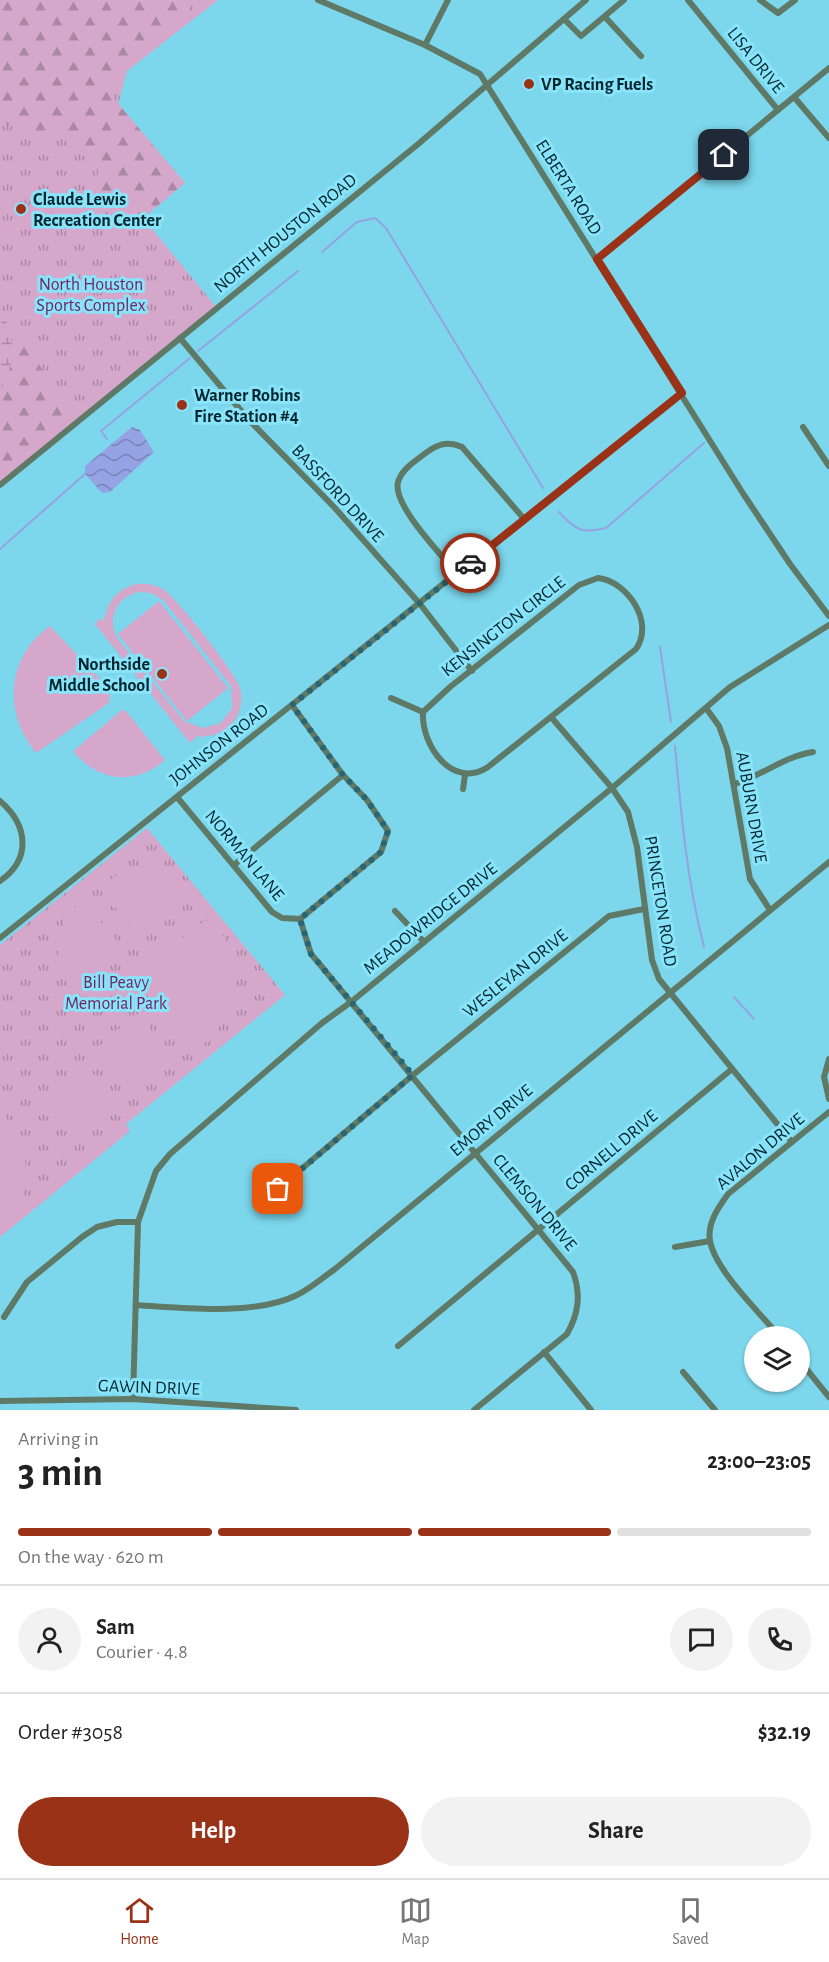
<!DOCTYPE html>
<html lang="en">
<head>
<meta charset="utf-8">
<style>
  :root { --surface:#fff; --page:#f2f2f2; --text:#222; --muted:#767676; --line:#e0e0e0; --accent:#9a3218 }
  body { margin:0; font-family:"Alegreya Sans",sans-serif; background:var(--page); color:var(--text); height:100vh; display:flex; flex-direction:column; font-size:22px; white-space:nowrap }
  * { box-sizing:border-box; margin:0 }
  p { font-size:20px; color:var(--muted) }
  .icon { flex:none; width:33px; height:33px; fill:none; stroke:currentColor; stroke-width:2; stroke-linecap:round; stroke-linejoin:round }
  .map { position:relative; height:1410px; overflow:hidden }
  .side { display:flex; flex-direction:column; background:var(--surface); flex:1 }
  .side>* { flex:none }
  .fabs { position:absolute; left:744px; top:1326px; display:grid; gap:12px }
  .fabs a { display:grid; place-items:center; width:66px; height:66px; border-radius:50%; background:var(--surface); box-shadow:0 2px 4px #0004; font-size:30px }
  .pin { position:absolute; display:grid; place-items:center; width:51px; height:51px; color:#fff; margin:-26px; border-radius:12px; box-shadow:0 3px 9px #0006 }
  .courier { position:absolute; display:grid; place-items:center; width:60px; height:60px; margin:-30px; border:4px solid #9a3218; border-radius:50%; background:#fff; color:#222; box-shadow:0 2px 8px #0007 }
  .headline em { font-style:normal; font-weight:600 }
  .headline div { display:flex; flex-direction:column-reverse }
  .headline { display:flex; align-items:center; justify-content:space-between; height:102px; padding:0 18px }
  h1 { font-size:39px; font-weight:600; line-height:45px }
  .bar { display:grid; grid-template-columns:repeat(4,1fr); gap:9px 6px; align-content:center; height:72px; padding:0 18px }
  .bar i { height:8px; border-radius:4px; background:var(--line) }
  .bar .on { background:var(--accent) }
  .bar p { grid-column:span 4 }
  .line { display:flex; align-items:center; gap:15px; padding:0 18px; border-top:2px solid var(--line) }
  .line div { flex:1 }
  .round { display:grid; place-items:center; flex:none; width:63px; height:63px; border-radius:32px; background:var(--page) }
  .cta { display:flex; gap:12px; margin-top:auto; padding:12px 18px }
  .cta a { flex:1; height:69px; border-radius:36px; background:var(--accent); color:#fff; font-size:24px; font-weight:600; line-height:69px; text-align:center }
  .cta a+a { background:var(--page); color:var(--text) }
  .tabs { display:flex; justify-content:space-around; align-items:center; height:84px; border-top:2px solid var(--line); background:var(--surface); font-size:16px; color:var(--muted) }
  .tabs a { display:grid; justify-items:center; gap:3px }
  .tabs .on { color:var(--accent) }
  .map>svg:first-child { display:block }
</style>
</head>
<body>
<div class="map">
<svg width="829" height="1410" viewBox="0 0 829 1410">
  <defs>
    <pattern id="grass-tufts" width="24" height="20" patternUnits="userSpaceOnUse" patternTransform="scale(1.5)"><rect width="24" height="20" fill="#d5a7ca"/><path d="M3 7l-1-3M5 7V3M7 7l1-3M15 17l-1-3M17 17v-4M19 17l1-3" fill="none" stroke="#aa88a4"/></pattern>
    <pattern id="forest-firs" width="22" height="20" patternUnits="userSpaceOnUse" patternTransform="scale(1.5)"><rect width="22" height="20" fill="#d5a7ca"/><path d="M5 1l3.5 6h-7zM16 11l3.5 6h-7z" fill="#aa88a4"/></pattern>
    <pattern id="wetland-marsh" width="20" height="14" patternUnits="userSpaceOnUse" patternTransform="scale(1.5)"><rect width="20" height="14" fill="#d5a7ca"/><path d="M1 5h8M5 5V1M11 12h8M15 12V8" fill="none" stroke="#aa88a4"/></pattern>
    <pattern id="water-waves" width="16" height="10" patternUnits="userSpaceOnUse" patternTransform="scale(1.5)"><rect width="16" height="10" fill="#95a2e4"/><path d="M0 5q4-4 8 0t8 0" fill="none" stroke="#7784b9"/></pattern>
  </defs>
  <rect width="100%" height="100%" fill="#7cd7ec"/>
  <g fill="url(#grass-tufts)">
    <polygon points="0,0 218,0 127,71 118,104 185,183 143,218 217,308 0,485"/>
    <polygon points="147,828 285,995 126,1124 130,1131 0,1237 0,945"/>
  </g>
  <g fill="url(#forest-firs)">
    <polygon points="0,0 191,0 187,18 117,78 110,94 185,183 143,218 115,217 103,214 97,200 98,162 90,148 68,138 0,123"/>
    <polygon points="0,305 21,330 46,377 71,416 0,474"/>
  </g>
  <path fill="url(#wetland-marsh)" d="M0 312C18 334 14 369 0 391Z"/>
  <g fill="#d5a7ca" fill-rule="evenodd">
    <path d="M136 584C145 583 154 584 163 589 176 597 236 673 240 688 248 716 223 741 195 736L196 738 190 743 95 624 101 618 104 621C107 602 117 589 136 584ZM139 592 151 593 163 600 231 686 232 708 221 723 203 728 184 721 118 639C106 619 116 597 139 592Z"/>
    <polygon points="159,601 228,688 187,721 118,634"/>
    <path d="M50 626 110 690 109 703 36 753C3 713 6 657 50 626Z"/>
    <path d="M122 710 126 711 165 760C135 786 98 782 73 751Z"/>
    <path d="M131 871C158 869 177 877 194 898L141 939 99 888 117 875Z"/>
    <path d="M82 900 126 952 75 992C49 963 54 926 82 900Z"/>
    <path d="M212 916C245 963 243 1018 193 1052L135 978V972Z"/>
    <path d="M136 1014H141L173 1066C144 1084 114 1080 90 1054Z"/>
    <path d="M84 1070H90L122 1106C96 1127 73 1129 50 1102Z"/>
    <path d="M0 1110C33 1146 37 1198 0 1233Z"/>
  </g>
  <polygon fill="url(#water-waves)" points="132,427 140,430 154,452 110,492 102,493 85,474 85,466"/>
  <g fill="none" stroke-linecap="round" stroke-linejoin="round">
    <g stroke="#95a2e4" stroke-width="2">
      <polyline points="322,252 357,222 375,218 386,228 543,488"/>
      <polyline points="198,351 298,271"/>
      <polyline points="107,439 101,431 190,358"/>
      <path d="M559 512C575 530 582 534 606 528L704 443"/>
      <polyline points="0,549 85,474"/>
      <polyline points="660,647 671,722"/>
      <path d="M675 746C681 814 687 881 704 947"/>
      <polyline points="734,997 754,1019"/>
    </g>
    <g stroke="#5f7967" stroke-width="6">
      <polyline points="318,0 425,45 480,74 744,495 790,564 829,616"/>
      <polyline points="688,0 778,110"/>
      <polyline points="760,0 778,13 795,0"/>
      <polyline points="605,17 641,56"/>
      <polyline points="564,19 581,36 624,0"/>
      <polyline points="425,45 448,0"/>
      <polyline points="794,97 829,138"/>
      <polyline points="597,259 829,68"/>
      <polyline points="180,338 248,419 334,507 420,604 472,671"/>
      <polyline points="803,427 829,466"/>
      <polyline points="0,485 417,145 586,0"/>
      <path d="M457 574C442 555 392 505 398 482 402 469 414 462 423 455 436 445 446 440 462 447L525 520"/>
      <path d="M598 578C627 581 655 622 636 649L488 767C453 790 421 746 423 712L450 687 579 585Z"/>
      <polyline points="391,698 423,712"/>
      <polyline points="706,708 719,726 727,748 750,879 770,910"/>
      <polyline points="551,717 612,788 628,812 637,847 652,960 659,979 792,1142"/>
      <path d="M735 784C762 775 786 756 813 752"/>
      <polyline points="463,789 465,775"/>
      <polyline points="177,797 272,912 282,918 300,919 381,852 388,831 367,800 343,775 292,705"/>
      <path d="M0 801C28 825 32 859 0 881"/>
      <polyline points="234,865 343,775"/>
      <polyline points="395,911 424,942"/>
      <path d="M300 919 311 954 322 967 573 1272C581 1294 579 1313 567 1334L474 1410"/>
      <polyline points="0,938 682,393"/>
      <polyline points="829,1059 824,1077 829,1099"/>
      <polyline points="261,1203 413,1075 609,916 644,909"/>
      <polyline points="675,1247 710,1241"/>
      <path d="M136 1305C182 1308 255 1316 297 1295 310 1289 322 1278 335 1269L829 862"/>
      <polyline points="4,1317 27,1282 82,1237 97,1227 117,1222 138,1222"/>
      <path d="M779 1336C760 1313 715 1270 710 1241 707 1223 718 1208 728 1194L829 1112"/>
      <polyline points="398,1346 732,1069"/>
      <polyline points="544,1352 591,1410"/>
      <polyline points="800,1361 829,1397"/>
      <polyline points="683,1372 715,1410"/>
      <polyline points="133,1399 138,1222 156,1171 170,1154 322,1023 351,1002 612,788 730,687 829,625"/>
      <polyline points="0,1401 133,1399 296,1410"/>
    </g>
  </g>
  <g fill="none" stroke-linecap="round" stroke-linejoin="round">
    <polyline stroke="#2b6572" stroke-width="6" stroke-dasharray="0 10.8" points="278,1189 413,1075 311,954 300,919 381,852 388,831 367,800 343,775 292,705 470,563"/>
    <polyline stroke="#9a3218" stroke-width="8" points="470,563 682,393 597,259 724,155"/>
  </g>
  <g fill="#9a3218" stroke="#89e4fa" stroke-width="2">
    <circle cx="529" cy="84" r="6"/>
    <circle cx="21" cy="209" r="6"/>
    <circle cx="182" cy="405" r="6"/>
    <circle cx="162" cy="674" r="6"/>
  </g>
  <g text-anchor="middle" stroke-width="6" stroke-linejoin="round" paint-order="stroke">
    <g font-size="18" fill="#002730" stroke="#89e4fa">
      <text transform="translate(756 60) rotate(51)" y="6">LISA DRIVE</text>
      <text transform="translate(569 187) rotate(58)" y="6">ELBERTA ROAD</text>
      <text transform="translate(285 233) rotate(-39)" y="6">NORTH HOUSTON ROAD</text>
      <text transform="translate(338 493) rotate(47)" y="6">BASSFORD DRIVE</text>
      <text transform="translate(503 626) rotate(-38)" y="6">KENSINGTON CIRCLE</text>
      <text transform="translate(219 744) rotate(-38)" y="6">JOHNSON ROAD</text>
      <text transform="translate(752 807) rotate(80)" y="6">AUBURN DRIVE</text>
      <text transform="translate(245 855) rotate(50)" y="6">NORMAN LANE</text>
      <text transform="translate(661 901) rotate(81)" y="6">PRINCETON ROAD</text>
      <text transform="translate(430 918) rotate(-39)" y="6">MEADOWRIDGE DRIVE</text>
      <text transform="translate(515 973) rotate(-39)" y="6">WESLEYAN DRIVE</text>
      <text transform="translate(491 1120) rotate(-40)" y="6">EMORY DRIVE</text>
      <text transform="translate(611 1150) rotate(-40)" y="6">CORNELL DRIVE</text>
      <text transform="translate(760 1151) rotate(-40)" y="6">AVALON DRIVE</text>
      <text transform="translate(535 1202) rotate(50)" y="6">CLEMSON DRIVE</text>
      <text transform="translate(149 1387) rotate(2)" y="6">GAWIN DRIVE</text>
    </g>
    <g font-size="18" font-weight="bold" fill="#002730" stroke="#89e4fa" text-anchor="start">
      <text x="541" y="90">VP Racing Fuels</text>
      <text x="33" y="205">Claude Lewis<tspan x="33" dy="21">Recreation Center</tspan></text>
      <text x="194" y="401">Warner Robins<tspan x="194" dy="21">Fire Station #4</tspan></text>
      <text x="150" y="670" text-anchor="end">Northside<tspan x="150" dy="21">Middle School</tspan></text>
    </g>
    <g font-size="18" fill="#6e2662" stroke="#89e4fa">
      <text x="91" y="290">North Houston<tspan x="91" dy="21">Sports Complex</tspan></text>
      <text x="116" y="988">Bill Peavy<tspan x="116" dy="21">Memorial Park</tspan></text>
    </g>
  </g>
</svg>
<div class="fabs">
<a><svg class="icon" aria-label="layers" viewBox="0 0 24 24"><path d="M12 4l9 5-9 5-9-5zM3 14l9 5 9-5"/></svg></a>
</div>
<div class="pin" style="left:278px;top:1189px;background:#ea580c"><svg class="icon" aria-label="bag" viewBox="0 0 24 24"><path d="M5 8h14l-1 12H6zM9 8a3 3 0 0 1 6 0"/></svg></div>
<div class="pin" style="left:724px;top:155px;background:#1f2937"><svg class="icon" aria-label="home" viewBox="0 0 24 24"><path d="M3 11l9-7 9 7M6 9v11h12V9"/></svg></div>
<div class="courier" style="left:470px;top:563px"><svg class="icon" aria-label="car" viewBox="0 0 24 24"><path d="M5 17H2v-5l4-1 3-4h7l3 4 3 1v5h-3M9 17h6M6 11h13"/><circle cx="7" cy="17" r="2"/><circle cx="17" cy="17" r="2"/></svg></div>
</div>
<section class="side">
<div class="headline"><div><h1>3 min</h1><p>Arriving in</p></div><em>23:00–23:05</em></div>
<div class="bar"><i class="on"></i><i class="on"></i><i class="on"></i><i></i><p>On the way · 620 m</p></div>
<div class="line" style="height:108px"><a class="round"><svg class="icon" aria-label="person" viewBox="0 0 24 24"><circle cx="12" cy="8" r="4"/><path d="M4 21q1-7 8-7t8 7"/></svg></a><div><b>Sam</b><p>Courier · 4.8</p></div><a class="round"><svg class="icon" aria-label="chat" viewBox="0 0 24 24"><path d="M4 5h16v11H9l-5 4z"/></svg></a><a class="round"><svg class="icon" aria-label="phone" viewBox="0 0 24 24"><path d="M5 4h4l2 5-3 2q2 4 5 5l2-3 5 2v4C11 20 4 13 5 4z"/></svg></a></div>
<div class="line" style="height:78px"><div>Order #3058</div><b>$32.19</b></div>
<div class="cta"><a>Help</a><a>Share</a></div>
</section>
<nav class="tabs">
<a class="on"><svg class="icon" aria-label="home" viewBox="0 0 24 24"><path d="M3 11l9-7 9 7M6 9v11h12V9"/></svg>Home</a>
<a><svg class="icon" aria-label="map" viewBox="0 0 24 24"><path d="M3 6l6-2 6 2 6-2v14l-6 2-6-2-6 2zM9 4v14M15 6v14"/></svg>Map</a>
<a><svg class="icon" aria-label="saved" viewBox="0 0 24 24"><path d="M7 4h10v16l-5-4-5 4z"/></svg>Saved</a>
</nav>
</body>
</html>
